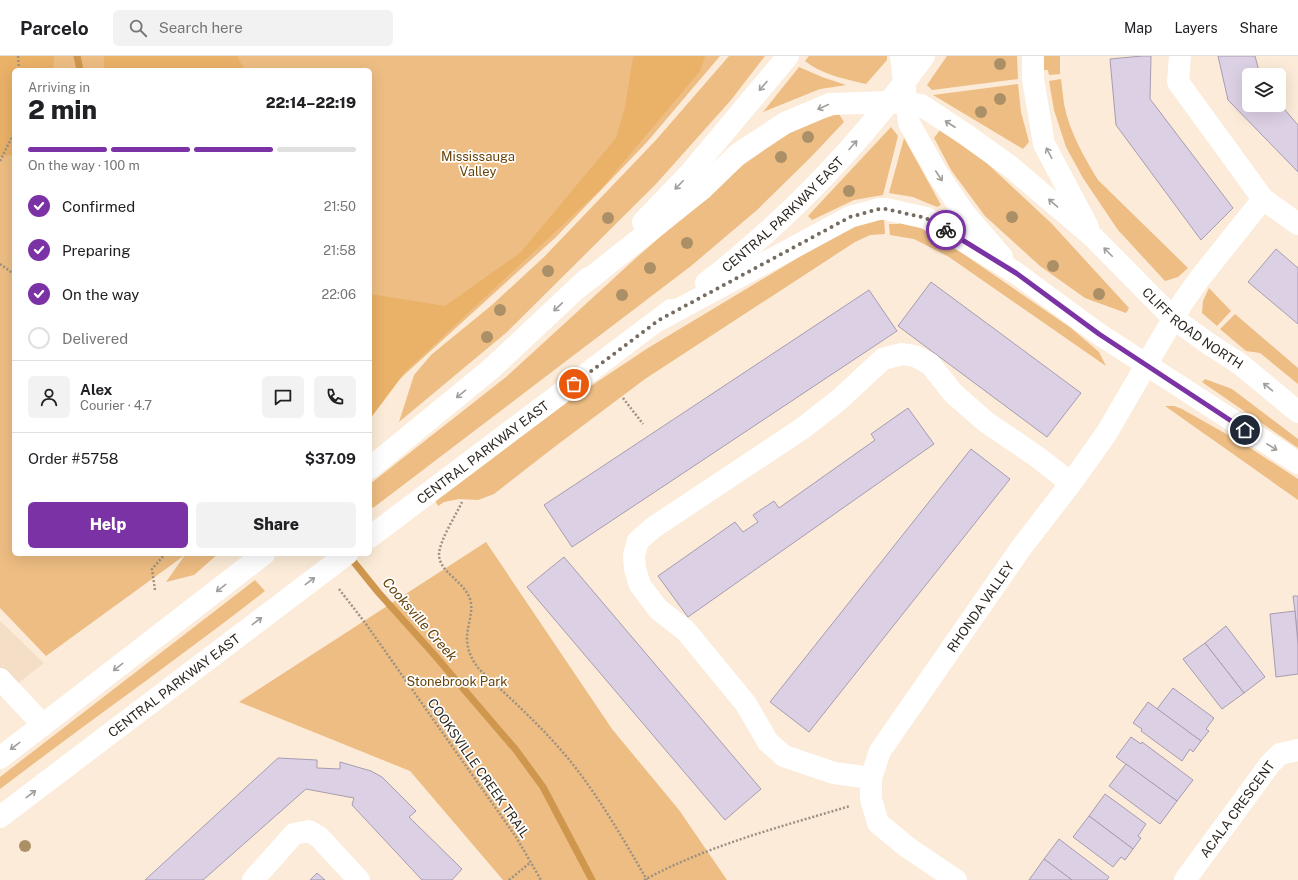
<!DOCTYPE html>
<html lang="en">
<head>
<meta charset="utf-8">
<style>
  :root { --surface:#fff; --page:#f2f2f2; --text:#202124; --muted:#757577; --line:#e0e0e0; --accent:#7b32a4 }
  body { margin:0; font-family:"Public Sans",sans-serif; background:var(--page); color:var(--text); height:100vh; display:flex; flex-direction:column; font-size:15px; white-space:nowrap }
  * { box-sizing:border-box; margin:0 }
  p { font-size:13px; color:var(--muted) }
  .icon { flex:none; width:22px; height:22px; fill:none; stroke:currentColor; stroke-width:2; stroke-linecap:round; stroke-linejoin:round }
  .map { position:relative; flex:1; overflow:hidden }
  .panel { position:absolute; left:12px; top:12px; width:360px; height:488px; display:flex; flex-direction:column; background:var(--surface); border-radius:6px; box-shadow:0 4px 16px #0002 }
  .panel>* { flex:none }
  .tools { position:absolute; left:1242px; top:12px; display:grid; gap:8px }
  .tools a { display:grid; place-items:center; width:44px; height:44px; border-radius:6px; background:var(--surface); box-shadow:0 4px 16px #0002; font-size:20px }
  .pin { position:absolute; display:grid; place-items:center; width:34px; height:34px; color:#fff; margin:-17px; border:2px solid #fff; border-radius:50%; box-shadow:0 1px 4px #0007 }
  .courier { position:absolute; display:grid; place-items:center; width:40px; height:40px; margin:-20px; border:3px solid #7b32a4; border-radius:50%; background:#fff; color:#222; box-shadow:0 1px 5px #0007 }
  .head em { font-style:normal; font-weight:800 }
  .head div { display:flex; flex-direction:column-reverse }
  .head { display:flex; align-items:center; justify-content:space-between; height:68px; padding:0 16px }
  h1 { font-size:26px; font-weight:800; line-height:30px }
  .bar { display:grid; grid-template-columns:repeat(4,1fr); gap:6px 4px; align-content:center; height:48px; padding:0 16px }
  .bar i { height:5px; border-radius:3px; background:var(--line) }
  .bar .on { background:var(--accent) }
  .bar p { grid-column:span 4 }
  .line { display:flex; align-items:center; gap:10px; padding:0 16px; border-top:1px solid var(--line) }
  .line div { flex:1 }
  .round { display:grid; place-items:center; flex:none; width:42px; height:42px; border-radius:6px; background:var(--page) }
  ol { padding:0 16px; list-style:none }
  li { display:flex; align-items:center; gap:12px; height:44px }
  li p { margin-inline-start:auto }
  li .icon { padding:4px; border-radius:50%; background:var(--accent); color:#fff; stroke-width:4 }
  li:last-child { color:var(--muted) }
  li i { width:22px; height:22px; border:2px solid var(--line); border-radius:50% }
  .action { display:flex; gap:8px; margin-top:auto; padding:8px 16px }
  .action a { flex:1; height:46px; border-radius:6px; background:var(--accent); color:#fff; font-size:16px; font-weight:800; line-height:46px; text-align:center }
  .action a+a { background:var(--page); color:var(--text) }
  header { display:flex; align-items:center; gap:24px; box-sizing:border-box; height:56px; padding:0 20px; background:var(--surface); border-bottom:1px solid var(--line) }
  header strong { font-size:19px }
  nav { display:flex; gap:22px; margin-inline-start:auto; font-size:14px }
  .search { width:280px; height:36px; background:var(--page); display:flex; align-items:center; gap:10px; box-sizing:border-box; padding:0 14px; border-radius:6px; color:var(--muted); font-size:15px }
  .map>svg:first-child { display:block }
</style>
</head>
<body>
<header>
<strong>Parcelo</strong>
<div class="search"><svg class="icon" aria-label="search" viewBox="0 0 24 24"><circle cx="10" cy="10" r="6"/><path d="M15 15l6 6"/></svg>Search here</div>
<nav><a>Map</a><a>Layers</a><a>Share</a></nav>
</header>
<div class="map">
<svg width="1298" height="824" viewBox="0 0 1298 824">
  <rect width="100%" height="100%" fill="#fbebd8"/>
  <polygon fill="#f4dec5" points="0,565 44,607 0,641"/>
  <g fill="#edbd83">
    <polygon points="0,0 720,0 647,86 556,181 370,350 370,14 14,14 14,498 218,498 194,519 166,526 185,499 46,600 0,552"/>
    <polygon points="729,0 765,0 731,44 656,128 507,276 399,366 414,319 431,299 492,249 545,200 656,84"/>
    <path d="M809 0H887V4L866 28C846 23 822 19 805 5Z"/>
    <polygon points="947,0 1017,0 1018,23 932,34 927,29"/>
    <polygon points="1041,0 1060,0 1060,18 1049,19 1048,14 1042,14"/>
    <polygon points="799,11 822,21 846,29 820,33 763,56"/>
    <path d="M1061 23C1062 31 1063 40 1064 48 1069 75 1084 101 1098 124L1188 212 1178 221 1165 225 1118 174 1083 122 1066 91 1054 54 1049 25Z"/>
    <polygon points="1018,28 1021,56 1029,86 1023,93 933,39"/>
    <polygon points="839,58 844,66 810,102 757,154 691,210 373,452 370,448 370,428 506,321 636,202 743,109 787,78 821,63"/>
    <polygon points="891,71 898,80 883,139 854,144 812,164 808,160"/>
    <polygon points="940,74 975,96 1052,168 1129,252 1126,257 1085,242 1040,210 985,160 951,114 934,82"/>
    <polygon points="904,82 941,149 937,151 913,141 889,137"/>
    <polygon points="884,163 885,178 870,179 855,186 645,323 553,392 494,438 478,444 459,443 444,446 438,450 435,444 573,342 648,292 801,200 860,167"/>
    <polygon points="899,163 930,175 1071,272 1099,296 1106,310 949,201 914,183 890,179 889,168 899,168"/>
    <polygon points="1209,232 1231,255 1217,270 1202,257 1203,245"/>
    <polygon points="1235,258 1298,312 1298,328 1260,297 1246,295 1220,273"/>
    <polygon points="1205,323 1232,333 1298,383 1298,392 1202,326"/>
    <polygon points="1165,350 1174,350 1182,353 1244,388 1298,423 1298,444"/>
    <polygon points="486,486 612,673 679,754 727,824 503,824 410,715 239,646"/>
    <path d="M255 524 265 535C178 603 88 666 0 733V721Z"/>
  </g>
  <g fill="#eab168">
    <polygon points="0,0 54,0 53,14 14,14 14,99 0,100"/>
    <polygon points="104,0 237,0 245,14 104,14"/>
    <polygon points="636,0 705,0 700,15 600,134 406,315 370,363 370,238 445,250 520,197 616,82 625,51 633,1"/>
  </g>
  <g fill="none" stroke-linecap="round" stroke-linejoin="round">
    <g stroke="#cf974e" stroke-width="7">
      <polyline points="77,0 80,14"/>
      <polyline points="349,500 378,536 431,595 516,694 543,731 592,824"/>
    </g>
  </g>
  <g fill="#dcd0e5" stroke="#a79cb0">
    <polygon points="1142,0 1151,0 1150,43 1233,152 1201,184 1116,69 1110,3"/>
    <polygon points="1218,0 1255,0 1260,19 1249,19 1249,49 1279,49 1279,47 1298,69 1298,116 1228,44"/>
    <polygon points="1276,193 1298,212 1298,268 1248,226"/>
    <polygon points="931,226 1081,337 1047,381 898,270"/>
    <polygon points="869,234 897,275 572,491 544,449"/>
    <polygon points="908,352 934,388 688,561 658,520 735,466 743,476 758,466 753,459 774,445 779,452 875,384 871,378"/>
    <polygon points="971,393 1010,423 809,676 770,646"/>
    <polygon points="564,501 761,733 725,764 527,531"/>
    <polygon points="1293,540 1298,540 1298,588 1295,555"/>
    <polygon points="1295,555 1298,588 1298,618 1276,621 1270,558"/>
    <polygon points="1226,570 1265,621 1244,637 1205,587"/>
    <polygon points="1205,587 1244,637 1222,653 1183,603"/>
    <polygon points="1173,632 1214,662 1206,673 1209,675 1201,685 1157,653"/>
    <polygon points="1148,646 1201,685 1193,696 1190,693 1182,705 1141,675 1142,673 1133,667"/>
    <polygon points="1131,681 1141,688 1142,686 1193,724 1177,745 1116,701"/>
    <polygon points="278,702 317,704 317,712 340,713 340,706 371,715 382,721 416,755 409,761 462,813 452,824 422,824 352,749 354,742 306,733 203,824 145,824"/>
    <polygon points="1126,708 1177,745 1160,768 1109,730"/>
    <polygon points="1105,738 1146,768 1138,780 1141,782 1133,793 1089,760"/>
    <polygon points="1089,760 1133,793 1125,804 1121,801 1113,811 1073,781"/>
    <polygon points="1059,783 1109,821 1107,824 1072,824 1044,803"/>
    <polygon points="1044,803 1072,824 1029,824"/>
    <polygon points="317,817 325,824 310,824"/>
  </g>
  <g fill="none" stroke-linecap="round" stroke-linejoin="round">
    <g stroke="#9c9183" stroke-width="2.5" stroke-dasharray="2 2" stroke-linecap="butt">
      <polyline points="18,0 19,14"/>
      <polyline points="0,105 14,77"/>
      <polyline points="0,208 14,218"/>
      <polyline points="623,342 643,368"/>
      <path d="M462 446C456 459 439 485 439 499 440 517 463 524 470 543 474 556 467 569 467 582 467 594 472 604 479 613 512 644 547 675 575 711 602 746 625 786 647 824"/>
      <polyline points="339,533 366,568 516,781 541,824"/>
      <polyline points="155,534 152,513 165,498"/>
      <polyline points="509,824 531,806"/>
      <path d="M644 824C709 789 780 771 850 750"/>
    </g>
    <g stroke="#fff" stroke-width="22">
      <polyline points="901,0 909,67 937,117 964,157 1002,201"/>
      <polyline points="1033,0 1033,23 1044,88 1088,171"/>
      <polyline points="1180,0 1178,26 1263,143 1298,168"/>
      <polyline points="643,166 690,117 788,0"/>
      <path id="s1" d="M706 227C790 162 862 86 924 0"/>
      <path id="s2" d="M578 232 701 134 738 98 785 67 830 48 889 46 921 49 965 78 1011 111 1093 181 1173 262 1209 288 1240 308 1298 356"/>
      <polyline points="659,264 850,161 879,153 886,153 926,162 1016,217 1099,278 1298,407"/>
      <polyline points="370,412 492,312 588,222"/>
      <path id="s3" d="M370 481 671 254"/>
      <polyline points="0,623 43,669"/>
      <polyline points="0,702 264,498"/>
      <polyline points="871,722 834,717 784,700 768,686 746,648 686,575 658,553 640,529 635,513 634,499 638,485 654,471 803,372 840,343 883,303 902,298 915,300 930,308 953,337 986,366 1036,400 1071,427"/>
      <path id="s4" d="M0 761 347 498"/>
      <polyline points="253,824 294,778 309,775 319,781 359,824"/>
      <path id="s5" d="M956 824 907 791 878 767 871 743V722L880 695 1021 492 1071 427 1106 378 1183 246 1200 222 1263 143"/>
      <path id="s6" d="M1185 824 1270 708 1280 698 1298 694"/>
    </g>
  </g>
  <g fill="#ab8f66">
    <circle cx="1000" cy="8" r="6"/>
    <circle cx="1000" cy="43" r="6"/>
    <circle cx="981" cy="56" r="6"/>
    <circle cx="808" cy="81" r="6"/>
    <circle cx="781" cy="101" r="6"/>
    <circle cx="849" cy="135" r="6"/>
    <circle cx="1012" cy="161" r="6"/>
    <circle cx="608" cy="162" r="6"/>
    <circle cx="687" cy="187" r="6"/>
    <circle cx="1053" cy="210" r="6"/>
    <circle cx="650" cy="212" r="6"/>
    <circle cx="548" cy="215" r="6"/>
    <circle cx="1099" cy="238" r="6"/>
    <circle cx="622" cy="239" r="6"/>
    <circle cx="500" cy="254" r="6"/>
    <circle cx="487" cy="281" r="6"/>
    <circle cx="25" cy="790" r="6"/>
  </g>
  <defs><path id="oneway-shaft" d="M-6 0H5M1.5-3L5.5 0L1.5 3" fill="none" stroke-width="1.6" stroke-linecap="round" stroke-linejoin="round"/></defs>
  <g stroke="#a19e9b">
    <use href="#oneway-shaft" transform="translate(763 30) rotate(130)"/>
    <use href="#oneway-shaft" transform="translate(823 51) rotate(156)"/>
    <use href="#oneway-shaft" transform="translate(950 68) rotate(-147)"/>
    <use href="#oneway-shaft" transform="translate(853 89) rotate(-48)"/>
    <use href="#oneway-shaft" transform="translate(1049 97) rotate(-118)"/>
    <use href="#oneway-shaft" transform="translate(939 120) rotate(57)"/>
    <use href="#oneway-shaft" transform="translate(679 129) rotate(134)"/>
    <use href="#oneway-shaft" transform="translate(1053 147) rotate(-139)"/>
    <use href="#oneway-shaft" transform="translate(1108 196) rotate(-135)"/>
    <use href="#oneway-shaft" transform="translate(558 251) rotate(137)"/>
    <use href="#oneway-shaft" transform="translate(1268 331) rotate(-140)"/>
    <use href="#oneway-shaft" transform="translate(461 338) rotate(141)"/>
    <use href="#oneway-shaft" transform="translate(1272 391) rotate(32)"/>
    <use href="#oneway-shaft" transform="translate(310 525) rotate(-37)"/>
    <use href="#oneway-shaft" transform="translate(221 532) rotate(142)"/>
    <use href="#oneway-shaft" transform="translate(257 565) rotate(-37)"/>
    <use href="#oneway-shaft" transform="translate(118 611) rotate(142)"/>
    <use href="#oneway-shaft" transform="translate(15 690) rotate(143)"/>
    <use href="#oneway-shaft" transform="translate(31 738) rotate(-37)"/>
  </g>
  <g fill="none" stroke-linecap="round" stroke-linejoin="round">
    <polyline stroke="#766c61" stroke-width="4" stroke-dasharray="0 7.2" points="574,328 659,264 850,161 879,153 886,153 926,162 946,174"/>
    <polyline stroke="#7b32a4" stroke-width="5" points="946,174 1016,217 1099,278 1245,374"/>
  </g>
  <g text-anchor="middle" stroke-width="3.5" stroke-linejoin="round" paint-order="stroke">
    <g font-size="13" fill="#694409" stroke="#fff">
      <text x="478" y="105">Mississauga<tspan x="478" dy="15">Valley</tspan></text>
      <text x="457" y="630">Stonebrook Park</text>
    </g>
    <g font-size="13" fill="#2e2821" stroke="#fff">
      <text dy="5" stroke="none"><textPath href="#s1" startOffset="103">CENTRAL PARKWAY EAST</textPath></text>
      <text dy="5" stroke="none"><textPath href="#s2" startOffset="758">CLIFF ROAD NORTH</textPath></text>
      <text dy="5" stroke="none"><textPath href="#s3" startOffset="141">CENTRAL PARKWAY EAST</textPath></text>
      <text dy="5" stroke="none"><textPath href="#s5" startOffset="347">RHONDA VALLEY</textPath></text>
      <text dy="5" stroke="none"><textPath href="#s4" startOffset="218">CENTRAL PARKWAY EAST</textPath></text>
      <text transform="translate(479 712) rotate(55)" y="5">COOKSVILLE CREEK TRAIL</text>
      <text dy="5" stroke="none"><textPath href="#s6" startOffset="88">ACALA CRESCENT</textPath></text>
    </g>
    <g font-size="14" font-style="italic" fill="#684308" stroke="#fff">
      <text transform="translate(420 563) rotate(49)" y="5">Cooksville Creek</text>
    </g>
  </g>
</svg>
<div class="tools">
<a><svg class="icon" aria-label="layers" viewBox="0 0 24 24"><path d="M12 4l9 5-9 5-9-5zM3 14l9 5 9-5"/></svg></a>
</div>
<div class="pin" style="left:574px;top:328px;background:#ea580c"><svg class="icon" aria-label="bag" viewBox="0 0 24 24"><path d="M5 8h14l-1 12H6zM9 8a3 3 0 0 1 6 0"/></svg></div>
<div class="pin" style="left:1245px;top:374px;background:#1f2937"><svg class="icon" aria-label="home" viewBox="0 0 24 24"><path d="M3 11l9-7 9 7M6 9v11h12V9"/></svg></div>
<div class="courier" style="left:946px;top:174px"><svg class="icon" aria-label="bike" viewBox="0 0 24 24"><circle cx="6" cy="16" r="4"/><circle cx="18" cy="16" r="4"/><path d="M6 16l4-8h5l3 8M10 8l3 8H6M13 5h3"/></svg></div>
<section class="panel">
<div class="head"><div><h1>2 min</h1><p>Arriving in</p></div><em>22:14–22:19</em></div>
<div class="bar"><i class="on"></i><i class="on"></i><i class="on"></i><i></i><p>On the way · 100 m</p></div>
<ol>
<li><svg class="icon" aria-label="check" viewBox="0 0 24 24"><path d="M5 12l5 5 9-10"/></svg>Confirmed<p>21:50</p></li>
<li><svg class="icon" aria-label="check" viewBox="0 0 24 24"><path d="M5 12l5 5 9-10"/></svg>Preparing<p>21:58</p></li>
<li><svg class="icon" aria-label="check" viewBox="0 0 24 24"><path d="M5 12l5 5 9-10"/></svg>On the way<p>22:06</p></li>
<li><i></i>Delivered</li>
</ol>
<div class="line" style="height:72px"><a class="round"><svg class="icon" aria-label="person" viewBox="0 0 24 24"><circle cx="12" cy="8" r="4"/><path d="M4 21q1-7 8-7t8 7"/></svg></a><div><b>Alex</b><p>Courier · 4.7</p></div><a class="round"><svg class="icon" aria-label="chat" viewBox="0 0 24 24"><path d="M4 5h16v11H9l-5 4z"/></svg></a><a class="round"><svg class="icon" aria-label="phone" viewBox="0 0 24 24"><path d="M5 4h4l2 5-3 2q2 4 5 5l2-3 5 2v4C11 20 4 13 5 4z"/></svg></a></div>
<div class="line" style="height:52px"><div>Order #5758</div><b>$37.09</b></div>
<div class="action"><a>Help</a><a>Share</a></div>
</section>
</div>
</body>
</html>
